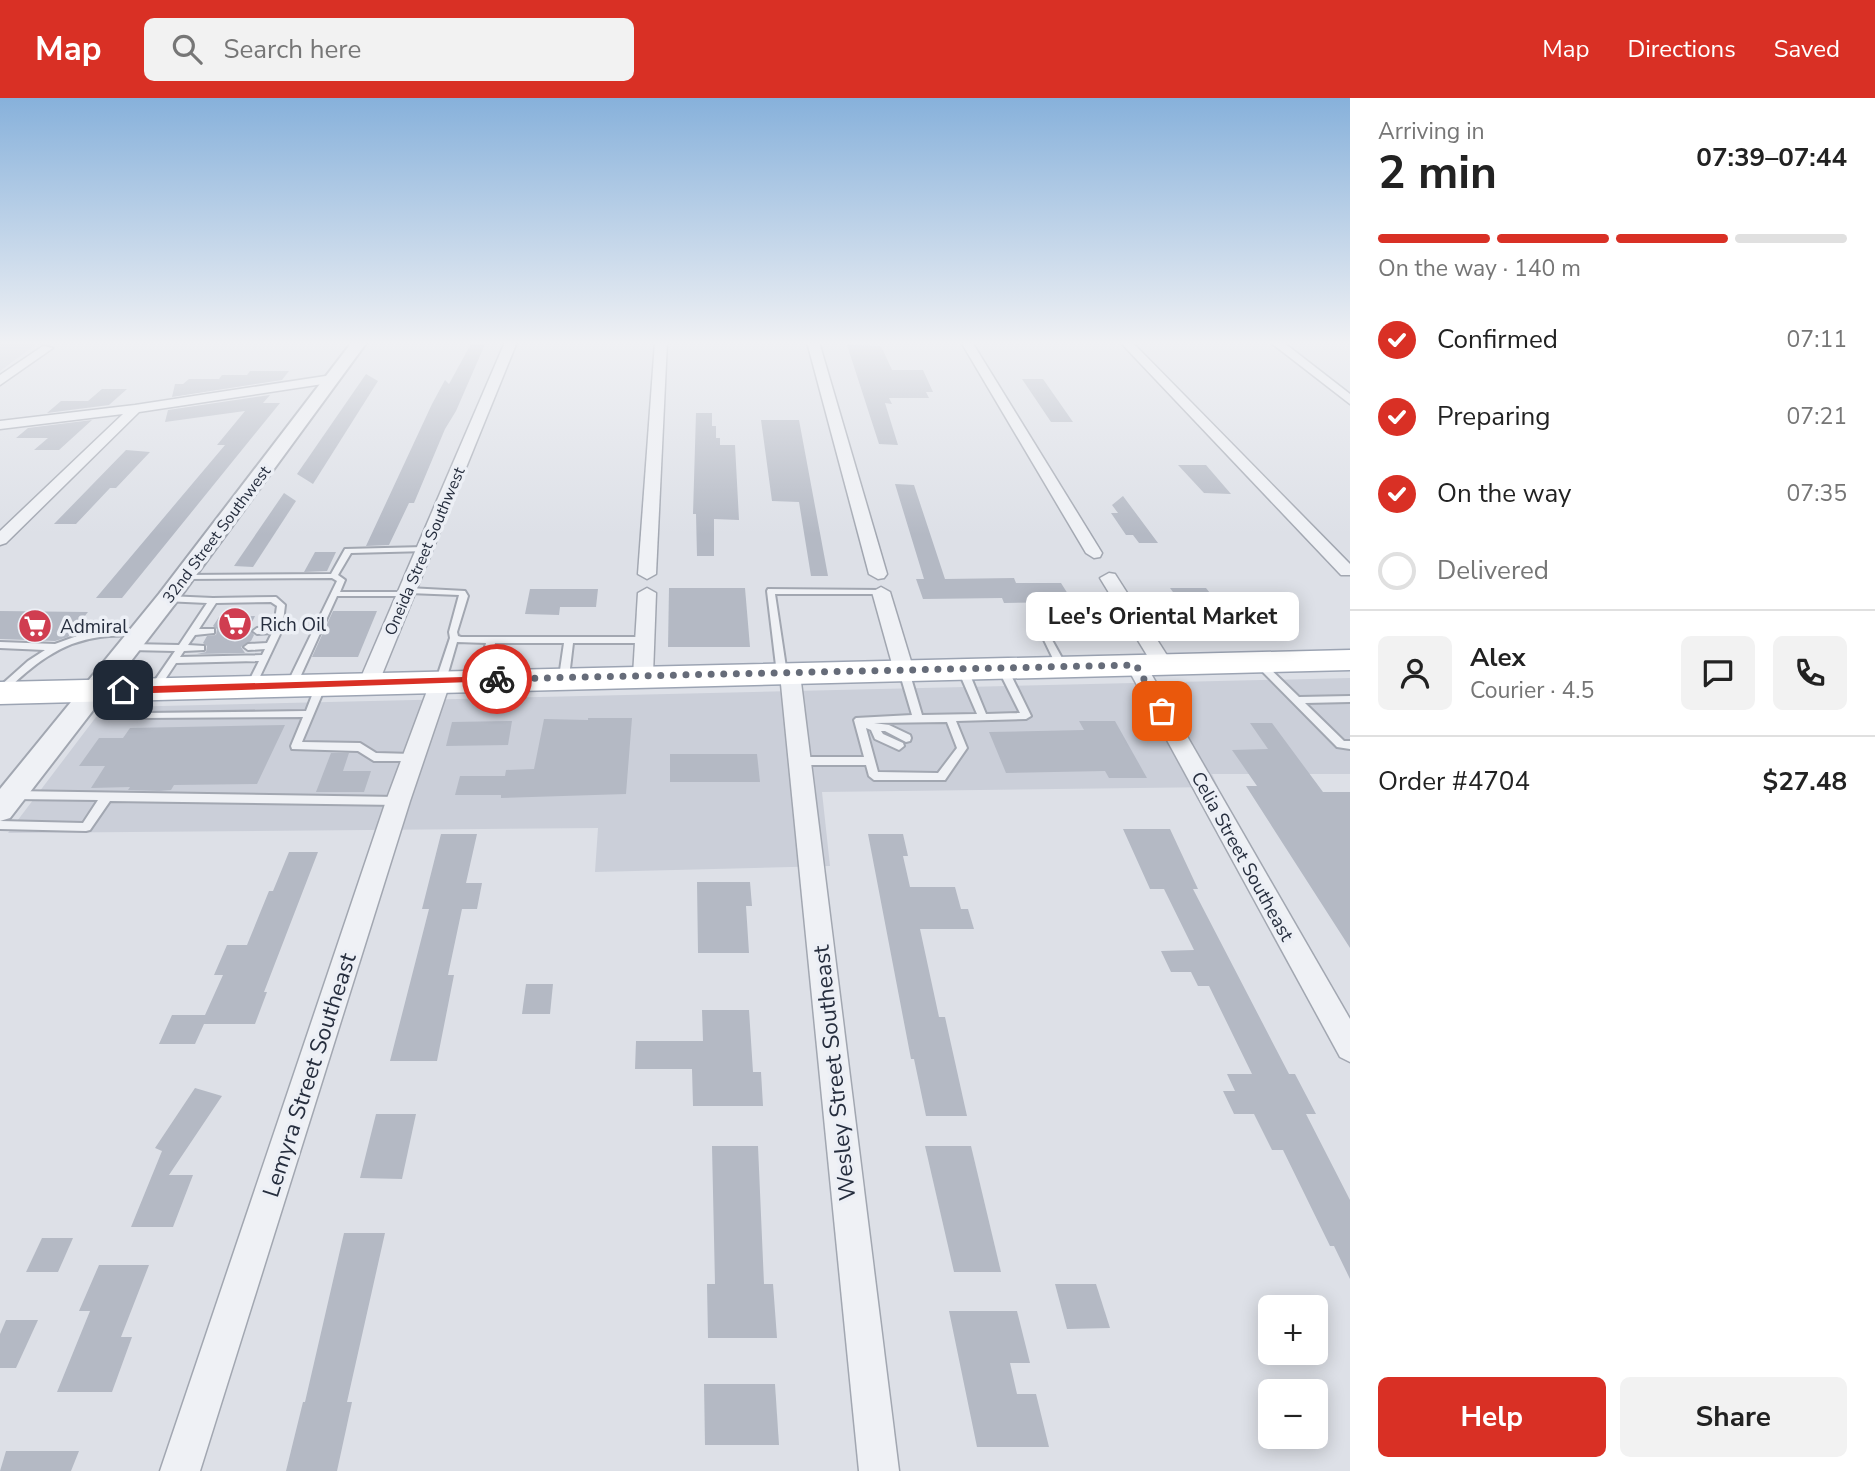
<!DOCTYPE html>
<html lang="en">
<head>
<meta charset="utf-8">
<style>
  :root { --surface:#fff; --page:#f2f2f2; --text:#222; --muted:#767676; --line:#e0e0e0; --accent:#d93025 }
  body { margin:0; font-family:"Nunito Sans",sans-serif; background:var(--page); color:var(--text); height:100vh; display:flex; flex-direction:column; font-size:26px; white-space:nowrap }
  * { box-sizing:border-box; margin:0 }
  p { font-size:23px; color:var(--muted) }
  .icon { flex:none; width:38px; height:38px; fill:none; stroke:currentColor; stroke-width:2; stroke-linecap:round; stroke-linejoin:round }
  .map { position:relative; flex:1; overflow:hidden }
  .panel { display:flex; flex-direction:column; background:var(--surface); width:525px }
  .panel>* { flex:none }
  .buttons { position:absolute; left:1258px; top:1197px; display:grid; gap:14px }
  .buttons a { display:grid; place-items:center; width:70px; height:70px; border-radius:10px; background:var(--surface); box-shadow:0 4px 18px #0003; font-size:35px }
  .pin { position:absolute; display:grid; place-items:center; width:60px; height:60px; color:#fff; margin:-30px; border-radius:14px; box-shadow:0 4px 10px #0006 }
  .courier { position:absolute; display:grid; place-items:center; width:70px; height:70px; margin:-35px; border:5px solid #d93025; border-radius:50%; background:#fff; color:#222; box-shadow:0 2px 9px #0007 }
  .bubble { position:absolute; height:49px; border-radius:10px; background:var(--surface); box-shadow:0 4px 18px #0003; font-size:23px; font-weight:700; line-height:49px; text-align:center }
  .summary em { font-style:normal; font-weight:700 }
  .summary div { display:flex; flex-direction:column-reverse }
  .summary { display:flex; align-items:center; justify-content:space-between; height:119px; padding:0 28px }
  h1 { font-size:46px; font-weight:700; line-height:52px }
  .bar { display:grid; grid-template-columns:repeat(4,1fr); gap:10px 7px; align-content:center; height:84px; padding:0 28px }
  .bar i { height:9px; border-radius:5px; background:var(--line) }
  .bar .active { background:var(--accent) }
  .bar p { grid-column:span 4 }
  .line { display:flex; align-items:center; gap:18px; padding:0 28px; border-top:2px solid var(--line) }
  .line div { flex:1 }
  .round { display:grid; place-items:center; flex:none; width:74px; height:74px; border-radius:10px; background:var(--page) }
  ol { padding:0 28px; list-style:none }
  li { display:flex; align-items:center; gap:21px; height:77px }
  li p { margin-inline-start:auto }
  li .icon { padding:7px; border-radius:50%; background:var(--accent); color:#fff; stroke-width:4 }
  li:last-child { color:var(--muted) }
  li i { width:38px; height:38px; border:4px solid var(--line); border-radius:50% }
  .button { display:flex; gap:14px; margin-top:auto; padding:14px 28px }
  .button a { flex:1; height:80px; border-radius:10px; background:var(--accent); color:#fff; font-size:28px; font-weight:700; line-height:80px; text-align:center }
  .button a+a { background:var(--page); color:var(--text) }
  header { display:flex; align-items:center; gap:42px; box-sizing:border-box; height:98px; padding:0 35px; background:var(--accent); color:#fff }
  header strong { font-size:33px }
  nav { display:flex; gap:38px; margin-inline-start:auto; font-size:24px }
  .search { width:490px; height:63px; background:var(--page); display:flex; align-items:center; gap:18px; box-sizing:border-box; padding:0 24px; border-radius:10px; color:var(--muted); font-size:26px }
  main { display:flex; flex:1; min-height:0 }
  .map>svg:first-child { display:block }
</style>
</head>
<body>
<header>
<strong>Map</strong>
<div class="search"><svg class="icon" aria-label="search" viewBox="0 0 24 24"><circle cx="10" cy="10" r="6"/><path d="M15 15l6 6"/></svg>Search here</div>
<nav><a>Map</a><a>Directions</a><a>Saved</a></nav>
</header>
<main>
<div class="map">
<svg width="1350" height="1373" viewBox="0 0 1350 1373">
  <rect width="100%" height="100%" fill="#dde0e7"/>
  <g fill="#cbcfd9">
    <polygon points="0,244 39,244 0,273"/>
    <polygon points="1350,580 1350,676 1212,676 1218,689 822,694 830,768 595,774 598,730 8,735 96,619 120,609"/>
  </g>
  <g fill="#b4b9c4">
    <polygon points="472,244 486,244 456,313 445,331 414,405 409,405 389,447 366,448 432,306 445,282 449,286"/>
    <polygon points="847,247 881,248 892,272 923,272 933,294 926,294 929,300 889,300 892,306 885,305 898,347 879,346"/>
    <polygon points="250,273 289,273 282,282 172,299 175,286 183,286 189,281 219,281 222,277 247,277"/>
    <polygon points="366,276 378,283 313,386 297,376"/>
    <polygon points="1022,281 1043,281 1073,324 1051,324"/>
    <polygon points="102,291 127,291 109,307 47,315 61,303 88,303"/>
    <polygon points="270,297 263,305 280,305 122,500 96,500 225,347 217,347 245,313 165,324 168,312"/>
    <polygon points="696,315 712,315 712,328 716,328 716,340 720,340 720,347 735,347 739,422 714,421 714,458 697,458 696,416 693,416"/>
    <polygon points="92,322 59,352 34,352 48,340 16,340 28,330"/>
    <polygon points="761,322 799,322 828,478 811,478 799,404 772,403"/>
    <polygon points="126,352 150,354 116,390 110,390 76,426 54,426"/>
    <polygon points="1178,367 1206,367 1231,396 1204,395"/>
    <polygon points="895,386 914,387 945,481 1014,480 1016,485 1061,485 1073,504 1004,505 1002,500 923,501 916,481 924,481"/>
    <polygon points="284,395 296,403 253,469 234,468"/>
    <polygon points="1123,398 1158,445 1139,445 1133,437 1126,437 1111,415 1118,415 1112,407"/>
    <polygon points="315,454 336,454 327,473 304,474"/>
    <polygon points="669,490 745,490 750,549 668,549"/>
    <polygon points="1170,490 1206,490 1224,513 1278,513 1292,529 1201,532"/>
    <polygon points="530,491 598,491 596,509 560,509 559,517 525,516"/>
    <polygon points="0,513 88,514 68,539 55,543 0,541"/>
    <polygon points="333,513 377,513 358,559 312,559"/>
    <polygon points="255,518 248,532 251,532 254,537 251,543 241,549 245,555 197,556 206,554 207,548 203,545 207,538 216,537 217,531 213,528 219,519"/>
    <polygon points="588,620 632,620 626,696 501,700 501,697 455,697 460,678 505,678 506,672 534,671 544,621 588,622"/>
    <polygon points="512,623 508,647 446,648 452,624"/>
    <polygon points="1079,623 1115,623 1147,680 1109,680 1105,673 1006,675 989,634 1084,632"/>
    <polygon points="1250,625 1272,625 1323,694 1350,694 1350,850 1246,688 1257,688 1232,652 1268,651"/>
    <polygon points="285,627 257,686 174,687 171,692 159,693 128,692 130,689 91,690 105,668 79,668 99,640 123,640 130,630"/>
    <polygon points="331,655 349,655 343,673 371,673 364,694 316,694"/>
    <polygon points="670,656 757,656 760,684 670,684"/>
    <polygon points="1123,731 1170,731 1198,791 1193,791 1289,976 1295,976 1316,1016 1306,1016 1350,1102 1350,1181 1334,1148 1330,1148 1283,1052 1272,1052 1254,1016 1234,1016 1223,993 1235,993 1227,976 1252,976 1209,888 1198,888 1191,874 1171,874 1161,853 1194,852 1164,791 1150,791"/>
    <polygon points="441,736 477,736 466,785 482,785 477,811 462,811 448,877 454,877 437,963 390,963 429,811 422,811"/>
    <polygon points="868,736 903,736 908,758 903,758 910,789 955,789 961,811 968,811 974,831 920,831 939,919 945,919 967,1018 926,1018 914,961 911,961"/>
    <polygon points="289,754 318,754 264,894 267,894 255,926 204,926 195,946 159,946 172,917 205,917 223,877 214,877 227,847 247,847 269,793 273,793"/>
    <polygon points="697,784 750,784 752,808 746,808 749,855 698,855"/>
    <polygon points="526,886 553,886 550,916 522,916"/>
    <polygon points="702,912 749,912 753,974 761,974 763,1008 693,1008 692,971 635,971 636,943 703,943"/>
    <polygon points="195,990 222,998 169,1077 193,1077 173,1129 131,1129 162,1053 155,1050"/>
    <polygon points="376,1016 416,1016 402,1081 360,1080"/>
    <polygon points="712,1048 758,1048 764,1186 773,1186 777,1240 708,1240 707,1186 715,1186"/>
    <polygon points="925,1048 971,1048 1001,1174 954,1174"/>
    <polygon points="344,1135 385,1135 347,1304 352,1304 337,1373 286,1373 303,1304 305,1304"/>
    <polygon points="42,1140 73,1140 58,1174 26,1174"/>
    <polygon points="99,1167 149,1167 121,1239 132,1239 112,1294 57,1294 90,1213 79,1213"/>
    <polygon points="1055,1186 1096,1186 1110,1230 1067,1231"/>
    <polygon points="949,1213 1017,1213 1030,1265 1010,1265 1017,1296 1036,1296 1049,1349 977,1349"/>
    <polygon points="6,1222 38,1222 16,1270 0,1270 0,1236"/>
    <polygon points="704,1286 775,1286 779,1347 705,1347"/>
    <polygon points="6,1353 79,1353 71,1373 0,1373"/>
  </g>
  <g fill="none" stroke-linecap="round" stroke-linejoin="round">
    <g stroke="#a2a7b1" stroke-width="4">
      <g id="service">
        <polygon points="424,449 427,449 427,453 351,455 338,477 345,482 340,494 405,494 405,490 408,490 465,493 468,498 457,534 458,538 461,539 644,539 648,542 644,545 573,545 569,579 564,582 559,579 564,545 495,545 487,581 482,584 477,581 486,545 457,544 446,582 441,585 436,582 450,540 449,534 459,497 409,495 409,498 337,498 297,586 292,589 287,586 337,483 332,480 184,481 180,479 184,477 331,476 345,451"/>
        <polygon points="768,491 881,492 885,494 881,496 775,496 787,576 782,579 777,576 767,493"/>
        <path d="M167 498 213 500 276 499 285 507 282 532 255 589 252 590 247 587 259 563 176 565 158 592 154 593 144 609 146 615 306 613 316 587 321 584 326 587 302 644 360 645 376 655 413 656 418 660 417 663H374L358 653 292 651 291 648 303 619 139 620 134 609 147 589 151 588 175 553 130 552 126 549 130 546 179 547 207 505 164 503 163 501ZM271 504 277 508 274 529 257 530 253 533 257 536 272 535 267 545 248 546 244 549 248 552 265 551 262 557 180 559 184 553 204 552V548L188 547 195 537 214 535V531H199L216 505Z"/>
        <polygon points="1140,526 1143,527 1143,531 1053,533 1052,542 1067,569 1062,572 1057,569 1044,542 1045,530 1049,527"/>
        <path d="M141 531 145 534 144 536C130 538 115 537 100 539 60 544 31 568 3 596L0 597V588L28 563 45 552 0 550V544L55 546 77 538 98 534Z"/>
        <polygon points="1260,563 1263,564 1299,599 1350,598 1350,604 1305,605 1344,643 1350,643 1350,651 1337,649 1257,568 1255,566 1257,564"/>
        <path d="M1003 568 1008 571 1031 618 1026 621 956 623 967 650 945 682H874L869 678 866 667H800L795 663 800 659H864L854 622 856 620 912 617 899 573 904 570 909 573 922 617 977 616 958 572 963 569 968 572 986 616 1020 615 998 571ZM947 624 957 650 938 675 878 674 866 630 871 632 875 641 899 652 904 648 903 645 883 636 881 633H885L906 644 910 643 911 640 910 637 889 627 874 625Z"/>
        <polygon points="13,693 398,699 402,700 403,703 402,706 398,707 110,703 90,732 86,733 0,731 0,723 83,725 98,702 13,701 9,700 8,697 9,694"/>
      </g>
    </g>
    <g stroke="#a2a7b1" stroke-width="3">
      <g id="minor">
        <polygon points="505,244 517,244 379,584 376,589 362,589 359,584"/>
        <polygon points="655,244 667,244 656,476 647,481 638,476"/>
        <polygon points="807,244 819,244 887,476 884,480 878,481 869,476"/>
        <polygon points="961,244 972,244 1102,455 1100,459 1094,460 1086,455"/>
        <polygon points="1120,244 1132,244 1350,466 1350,477 1341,477"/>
        <polygon points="1270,244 1283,244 1350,296 1350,306"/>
        <polygon points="43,248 53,250 0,287 0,277"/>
        <polygon points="332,277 336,278 336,284 139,314 6,445 0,447 0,433 123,316 0,331 0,323 135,307"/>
        <polygon points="1109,475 1115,476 1170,562 1173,567 1170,572 1156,572 1100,480"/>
        <polygon points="881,489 890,494 914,573 911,578 897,578 894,573 872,494"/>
        <polygon points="647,490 656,495 653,577 650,582 636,582 633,577 638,495"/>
        <polygon points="1136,560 1143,562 1146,567 1350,921 1350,964 1340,959 1126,567 1129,562"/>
        <polygon points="790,569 797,571 800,576 899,1373 859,1373 780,576 783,571"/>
        <polygon points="441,575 448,577 451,582 410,703 200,1373 160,1373 386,703 431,582 434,577"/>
      </g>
    </g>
    <g stroke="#a2a7b1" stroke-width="4">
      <polygon id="tertiary" points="352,244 367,244 175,506 10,720 0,723 0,691 159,496"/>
    </g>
    <g stroke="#9ca4b3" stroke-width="3">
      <polygon id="primary" points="1350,552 1350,572 0,606 0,584"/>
    </g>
    <use href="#service" fill="#eff1f5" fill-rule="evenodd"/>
    <use href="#minor" fill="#eff1f5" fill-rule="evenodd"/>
    <use href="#tertiary" fill="#eff1f5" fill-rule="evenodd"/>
    <use href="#primary" fill="#fff" fill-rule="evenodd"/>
  </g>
  <linearGradient id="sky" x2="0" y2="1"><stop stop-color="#87b1db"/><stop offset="0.56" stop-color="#f0f1f4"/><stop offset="1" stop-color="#f0f1f4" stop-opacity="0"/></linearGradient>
  <rect width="1350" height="437" fill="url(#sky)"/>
  <polygon fill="#d93025" points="497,578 500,579 500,583 123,596 118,592 123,589"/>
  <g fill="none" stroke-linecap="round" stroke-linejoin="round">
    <polyline stroke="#666c79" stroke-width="7" stroke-dasharray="0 12.6" points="497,581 1136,567 1162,613"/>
  </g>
  <defs>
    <g id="supermarket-disc" transform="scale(1.75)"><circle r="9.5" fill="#d03d50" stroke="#eceff5"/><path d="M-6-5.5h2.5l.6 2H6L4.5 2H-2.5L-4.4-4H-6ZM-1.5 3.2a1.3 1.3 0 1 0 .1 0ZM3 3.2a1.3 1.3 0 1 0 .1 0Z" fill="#fff"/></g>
  </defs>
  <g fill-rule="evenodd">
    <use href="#supermarket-disc" x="235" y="526"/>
    <use href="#supermarket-disc" x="35" y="528"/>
  </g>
  <g text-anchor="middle" stroke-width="7" stroke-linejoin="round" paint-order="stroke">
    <g font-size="16" fill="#262e3e" stroke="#eceff5">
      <text transform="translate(216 436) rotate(-53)" y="6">32nd Street Southwest</text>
      <text transform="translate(424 453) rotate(-67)" y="6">Oneida Street Southwest</text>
    </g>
    <g font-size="19" fill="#262e3e" stroke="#eceff5" text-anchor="start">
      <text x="260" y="533">Rich Oil</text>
      <text x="60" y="535">Admiral</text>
    </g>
    <g font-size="19" fill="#262e3e" stroke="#eceff5">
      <text transform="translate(1243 758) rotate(61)" y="7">Celia Street Southeast</text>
    </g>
    <g font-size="23" fill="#262e3e" stroke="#eceff5">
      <text transform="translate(834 975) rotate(-96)" y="8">Wesley Street Southeast</text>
      <text transform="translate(309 977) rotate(-72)" y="8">Lemyra Street Southeast</text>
    </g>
  </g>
</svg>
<div class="buttons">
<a>+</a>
<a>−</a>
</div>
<div class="pin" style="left:1162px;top:613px;background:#ea580c"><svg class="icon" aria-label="bag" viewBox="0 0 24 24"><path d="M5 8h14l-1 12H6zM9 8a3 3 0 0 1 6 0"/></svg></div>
<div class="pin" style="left:123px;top:592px;background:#1f2937"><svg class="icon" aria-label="home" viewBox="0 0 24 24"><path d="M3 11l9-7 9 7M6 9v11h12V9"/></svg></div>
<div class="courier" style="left:497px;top:581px"><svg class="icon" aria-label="bike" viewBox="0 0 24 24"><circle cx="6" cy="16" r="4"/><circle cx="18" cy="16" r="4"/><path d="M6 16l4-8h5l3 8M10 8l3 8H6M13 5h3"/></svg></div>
<div class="bubble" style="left:1026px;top:494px;width:273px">Lee's Oriental Market</div>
</div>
<section class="panel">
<div class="summary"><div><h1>2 min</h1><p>Arriving in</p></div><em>07:39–07:44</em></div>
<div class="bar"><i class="active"></i><i class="active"></i><i class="active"></i><i></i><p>On the way · 140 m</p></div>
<ol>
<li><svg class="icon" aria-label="check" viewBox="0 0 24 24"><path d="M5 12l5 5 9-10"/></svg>Confirmed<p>07:11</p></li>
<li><svg class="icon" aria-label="check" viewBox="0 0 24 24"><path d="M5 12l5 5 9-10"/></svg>Preparing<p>07:21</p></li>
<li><svg class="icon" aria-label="check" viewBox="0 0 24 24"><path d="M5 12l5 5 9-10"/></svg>On the way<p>07:35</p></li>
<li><i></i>Delivered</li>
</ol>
<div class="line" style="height:126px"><a class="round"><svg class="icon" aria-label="person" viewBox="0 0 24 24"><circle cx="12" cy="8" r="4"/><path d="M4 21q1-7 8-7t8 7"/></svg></a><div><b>Alex</b><p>Courier · 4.5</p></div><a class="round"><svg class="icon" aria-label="chat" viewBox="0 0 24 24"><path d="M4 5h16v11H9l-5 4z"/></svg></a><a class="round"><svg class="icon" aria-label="phone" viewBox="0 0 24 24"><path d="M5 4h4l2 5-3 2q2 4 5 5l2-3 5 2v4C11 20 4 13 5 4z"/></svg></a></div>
<div class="line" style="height:91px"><div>Order #4704</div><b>$27.48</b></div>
<div class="button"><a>Help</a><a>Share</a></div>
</section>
</main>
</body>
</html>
